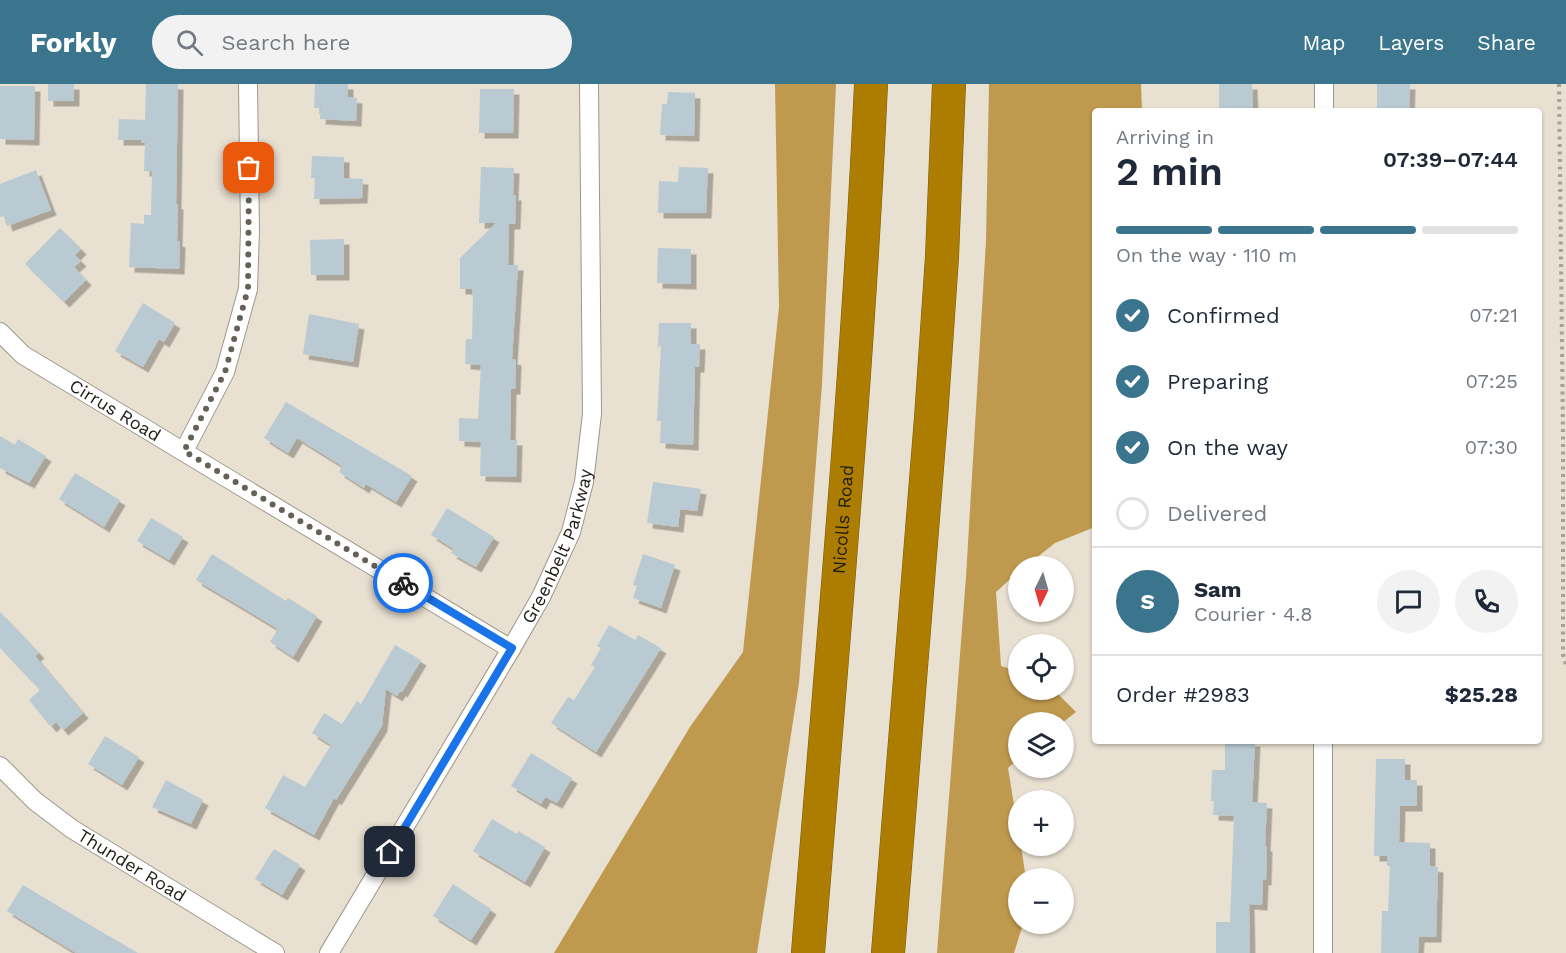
<!DOCTYPE html>
<html lang="en">
<head>
<meta charset="utf-8">
<style>
  :root { --surface:#fff; --page:#f2f2f3; --text:#1f2937; --muted:#747a83; --line:#e0e1e3; --accent:#3a758d }
  body { margin:0; font-family:"Work Sans",sans-serif; background:var(--page); color:var(--text); height:100vh; display:flex; flex-direction:column; font-size:22px; white-space:nowrap }
  * { box-sizing:border-box; margin:0 }
  p { font-size:20px; color:var(--muted) }
  .icon { flex:none; width:33px; height:33px; fill:none; stroke:currentColor; stroke-width:2; stroke-linecap:round; stroke-linejoin:round }
  .map { position:relative; flex:1; overflow:hidden }
  .sheet { position:absolute; left:1092px; top:24px; width:450px; height:636px; display:flex; flex-direction:column; background:var(--surface); border-radius:6px; box-shadow:0 2px 4px #0004 }
  .sheet>* { flex:none }
  .needle { width:39px; rotate:185deg }
  .controls { position:absolute; left:1008px; top:472px; display:grid; gap:12px }
  .controls a { display:grid; place-items:center; width:66px; height:66px; border-radius:50%; background:var(--surface); box-shadow:0 2px 4px #0004; font-size:30px }
  .pin { position:absolute; display:grid; place-items:center; width:51px; height:51px; color:#fff; margin:-26px; border-radius:12px; box-shadow:0 3px 9px #0006 }
  .courier { position:absolute; display:grid; place-items:center; width:60px; height:60px; margin:-30px; border:4px solid #1a73e8; border-radius:50%; background:#fff; color:#222; box-shadow:0 2px 8px #0007 }
  .head em { font-style:normal; font-weight:600 }
  .head div { display:flex; flex-direction:column-reverse }
  .head { display:flex; align-items:center; justify-content:space-between; height:102px; padding:0 24px }
  h1 { font-size:39px; font-weight:600; line-height:45px }
  .bar { display:grid; grid-template-columns:repeat(4,1fr); gap:9px 6px; align-content:center; height:72px; padding:0 24px }
  .bar i { height:8px; border-radius:4px; background:var(--line) }
  .bar .selected { background:var(--accent) }
  .bar p { grid-column:span 4 }
  .line { display:flex; align-items:center; gap:15px; padding:0 24px; border-top:2px solid var(--line) }
  .line div { flex:1 }
  .round { display:grid; place-items:center; flex:none; width:63px; height:63px; border-radius:32px; background:var(--page) }
  ol { padding:0 24px; list-style:none }
  li { display:flex; align-items:center; gap:18px; height:66px }
  li p { margin-inline-start:auto }
  li .icon { padding:6px; border-radius:50%; background:var(--accent); color:#fff; stroke-width:4 }
  li:last-child { color:var(--muted) }
  li i { width:33px; height:33px; border:3px solid var(--line); border-radius:50% }
  header { display:flex; align-items:center; gap:36px; box-sizing:border-box; height:84px; padding:0 30px; background:var(--accent); color:#fff }
  header strong { font-size:28px }
  nav { display:flex; gap:33px; margin-inline-start:auto; font-size:21px }
  .search { width:420px; height:54px; background:var(--page); display:flex; align-items:center; gap:15px; box-sizing:border-box; padding:0 21px; border-radius:33px; color:var(--muted); font-size:22px }
  .map>svg:first-child { display:block }
</style>
</head>
<body>
<header>
<strong>Forkly</strong>
<div class="search"><svg class="icon" aria-label="search" viewBox="0 0 24 24"><circle cx="10" cy="10" r="6"/><path d="M15 15l6 6"/></svg>Search here</div>
<nav><a>Map</a><a>Layers</a><a>Share</a></nav>
</header>
<div class="map">
<svg width="1566" height="869" viewBox="0 0 1566 869">
  <defs>
    <filter id="shadow"><feDropShadow dx="5.5" dy="5.5" stdDeviation="0" flood-color="#0004"/></filter>
  </defs>
  <rect width="100%" height="100%" fill="#e8e0d1"/>
  <g fill="#bf994e">
    <polygon points="775,0 836,0 822,300 799,599 757,869 554,869 690,643 743,568 779,223"/>
    <polygon points="989,0 1141,0 1142,27 1095,27 1095,443 1055,459 1025,483 1018,483 1018,488 996,508 1001,582 1018,587 1018,606 1054,606 1076,628 1062,639 1018,639 1018,675 1008,684 1018,746 1018,762 1021,762 1026,795 1018,795 1018,840 1023,840 1014,869 937,869 966,493 986,157"/>
  </g>
  <g fill="#b9cad2" filter="url(#shadow)">
    <rect x="48" y="0" width="26" height="17"/>
    <polygon points="146,0 178,0 176,120 178,120 177,157 180,158 179,185 129,183 131,139 144,140 144,131 151,131 152,87 144,87 145,59 141,58 141,56 118,56 119,35 145,36"/>
    <polygon points="315,0 348,0 348,13 357,14 356,37 320,35 321,24 314,24"/>
    <polygon points="1219,0 1252,0 1253,27 1219,27"/>
    <polygon points="1377,0 1410,0 1409,27 1377,27"/>
    <polygon points="0,2 35,2 34,56 0,55"/>
    <polygon points="480,5 514,5 513,49 479,49"/>
    <polygon points="668,8 695,9 694,52 660,51 662,20 667,20"/>
    <polygon points="312,72 344,73 344,94 363,95 362,114 314,115 315,94 311,94"/>
    <polygon points="481,83 514,84 513,111 516,111 515,140 509,140 508,181 518,181 512,275 516,276 515,305 511,305 510,356 517,356 516,393 480,392 481,358 459,357 459,334 478,335 481,281 465,280 466,255 472,255 473,215 472,205 460,205 460,174 496,139 479,139"/>
    <polygon points="679,83 708,84 706,129 658,129 659,97 678,98"/>
    <polygon points="36,86 51,126 7,142 4,132 0,133 0,100"/>
    <polygon points="60,144 81,165 75,171 81,177 74,183 86,196 64,218 25,180"/>
    <polygon points="344,155 344,191 311,191 310,156"/>
    <polygon points="658,164 691,165 691,200 657,199"/>
    <polygon points="143,219 175,239 164,258 159,255 143,283 115,267"/>
    <polygon points="309,230 359,240 353,278 303,270"/>
    <polygon points="659,239 691,239 691,260 700,260 699,283 695,283 693,361 660,359 661,337 657,337 661,262 658,263"/>
    <polygon points="286,318 412,392 396,418 366,400 364,404 339,388 342,382 297,354 288,369 264,354"/>
    <polygon points="0,352 15,361 18,355 46,372 29,399 0,384"/>
    <polygon points="75,389 120,416 104,443 59,415"/>
    <polygon points="653,398 701,405 697,427 680,425 678,443 647,439"/>
    <polygon points="447,424 494,453 476,483 451,469 454,465 431,451"/>
    <polygon points="151,434 183,453 169,476 137,457"/>
    <polygon points="212,470 286,517 288,514 317,532 293,573 270,558 278,545 196,496"/>
    <polygon points="643,470 675,481 661,524 633,514 637,502 633,501"/>
    <polygon points="0,528 39,569 35,572 83,629 63,646 56,638 51,643 29,616 40,606 0,564"/>
    <polygon points="609,541 635,556 638,551 661,564 596,668 551,639 568,613 574,616 595,583 591,581 601,564 597,562"/>
    <polygon points="395,561 421,576 402,608 400,607 397,612 386,605 382,642 336,716 334,714 314,751 265,724 283,691 305,703 331,661 312,649 324,629 342,640 357,617 361,620"/>
    <polygon points="105,652 139,673 122,701 88,680"/>
    <polygon points="1225,657 1255,657 1252,718 1267,719 1265,762 1267,762 1266,796 1263,796 1262,821 1249,820 1250,869 1216,869 1216,838 1230,838 1234,732 1213,731 1214,717 1211,717 1212,686 1225,686"/>
    <polygon points="531,669 572,694 557,719 545,713 541,720 511,702"/>
    <polygon points="1376,675 1405,675 1405,696 1417,696 1417,722 1400,722 1399,758 1430,759 1430,782 1438,783 1436,853 1419,853 1418,869 1381,869 1382,827 1388,827 1390,782 1387,782 1387,772 1374,772"/>
    <polygon points="166,696 203,716 191,740 152,723"/>
    <polygon points="492,735 517,750 518,747 545,763 525,798 473,767"/>
    <polygon points="274,765 300,781 282,811 255,795"/>
    <polygon points="453,800 491,825 471,856 433,832"/>
    <polygon points="23,801 85,838 138,869 76,869 7,827"/>
  </g>
  <g fill="none" stroke-linecap="round" stroke-linejoin="round">
    <g stroke="#9f9789" stroke-width="20">
      <g id="street">
        <polyline points="1324,27 1324,0"/>
        <path id="s1" d="M0 248 23 271 511 565"/>
        <polyline points="184,367 225,288 248,205 250,147 248,0"/>
        <path id="s2" d="M0 682 35 717 72 745 275 869"/>
        <path id="s3" d="M329 869 511 565 541 513 571 448 584 398 592 330 589 0"/>
        <polyline points="1323,869 1323,657"/>
      </g>
    </g>
    <g stroke="#7b5b08" stroke-width="34">
      <g id="highway">
        <path id="s4" d="M808 869C831 579 858 290 871 0"/>
        <polyline points="888,869 931,334 942,173 949,0"/>
      </g>
    </g>
    <polyline stroke="#a7a094" stroke-width="4" stroke-dasharray="3 4.5" stroke-linecap="butt" points="1559,0 1563,353 1563,570 1566,581"/>
    <use href="#street" stroke="#fff" stroke-width="18"/>
    <use href="#highway" stroke="#ac7d00" stroke-width="33"/>
  </g>
  <g fill="none" stroke-linecap="round" stroke-linejoin="round">
    <polyline stroke="#656157" stroke-width="6" stroke-dasharray="0 10.8" points="249,84 248,205 225,288 184,367 403,499"/>
    <polyline stroke="#1a73e8" stroke-width="8" points="390,768 512,564 403,499"/>
  </g>
  <g text-anchor="middle" stroke-width="6" stroke-linejoin="round" paint-order="stroke">
    <g font-size="18" fill="#1f1c16" stroke="#fff">
      <text dy="6" stroke="none"><textPath href="#s1" startOffset="140">Cirrus Road</textPath></text>
      <text dy="6" stroke="none"><textPath href="#s4" startOffset="435">Nicolls Road</textPath></text>
      <text dy="6" stroke="none"><textPath href="#s3" startOffset="468">Greenbelt Parkway</textPath></text>
      <text dy="6" stroke="none"><textPath href="#s2" startOffset="166">Thunder Road</textPath></text>
    </g>
  </g>
</svg>
<div class="controls">
<a><svg class="needle" viewBox="-14 -14 28 28"><path d="M0-13l5 13h-10z" fill="#e53935"/><path d="M0 13l5-13h-10z" fill="#747a83"/></svg></a>
<a><svg class="icon" aria-label="locate" viewBox="0 0 24 24"><circle cx="12" cy="12" r="6"/><path d="M12 2v4M12 18v4M2 12h4M18 12h4"/></svg></a>
<a><svg class="icon" aria-label="layers" viewBox="0 0 24 24"><path d="M12 4l9 5-9 5-9-5zM3 14l9 5 9-5"/></svg></a>
<a>+</a>
<a>−</a>
</div>
<div class="pin" style="left:249px;top:84px;background:#ea580c"><svg class="icon" aria-label="bag" viewBox="0 0 24 24"><path d="M5 8h14l-1 12H6zM9 8a3 3 0 0 1 6 0"/></svg></div>
<div class="pin" style="left:390px;top:768px;background:#1f2937"><svg class="icon" aria-label="home" viewBox="0 0 24 24"><path d="M3 11l9-7 9 7M6 9v11h12V9"/></svg></div>
<div class="courier" style="left:403px;top:499px"><svg class="icon" aria-label="bike" viewBox="0 0 24 24"><circle cx="6" cy="16" r="4"/><circle cx="18" cy="16" r="4"/><path d="M6 16l4-8h5l3 8M10 8l3 8H6M13 5h3"/></svg></div>
<section class="sheet">
<div class="head"><div><h1>2 min</h1><p>Arriving in</p></div><em>07:39–07:44</em></div>
<div class="bar"><i class="selected"></i><i class="selected"></i><i class="selected"></i><i></i><p>On the way · 110 m</p></div>
<ol>
<li><svg class="icon" aria-label="check" viewBox="0 0 24 24"><path d="M5 12l5 5 9-10"/></svg>Confirmed<p>07:21</p></li>
<li><svg class="icon" aria-label="check" viewBox="0 0 24 24"><path d="M5 12l5 5 9-10"/></svg>Preparing<p>07:25</p></li>
<li><svg class="icon" aria-label="check" viewBox="0 0 24 24"><path d="M5 12l5 5 9-10"/></svg>On the way<p>07:30</p></li>
<li><i></i>Delivered</li>
</ol>
<div class="line" style="height:108px"><b class="round" style="background:var(--accent);color:#fff">S</b><div><b>Sam</b><p>Courier · 4.8</p></div><a class="round"><svg class="icon" aria-label="chat" viewBox="0 0 24 24"><path d="M4 5h16v11H9l-5 4z"/></svg></a><a class="round"><svg class="icon" aria-label="phone" viewBox="0 0 24 24"><path d="M5 4h4l2 5-3 2q2 4 5 5l2-3 5 2v4C11 20 4 13 5 4z"/></svg></a></div>
<div class="line" style="height:78px"><div>Order #2983</div><b>$25.28</b></div>
</section>
</div>
</body>
</html>
